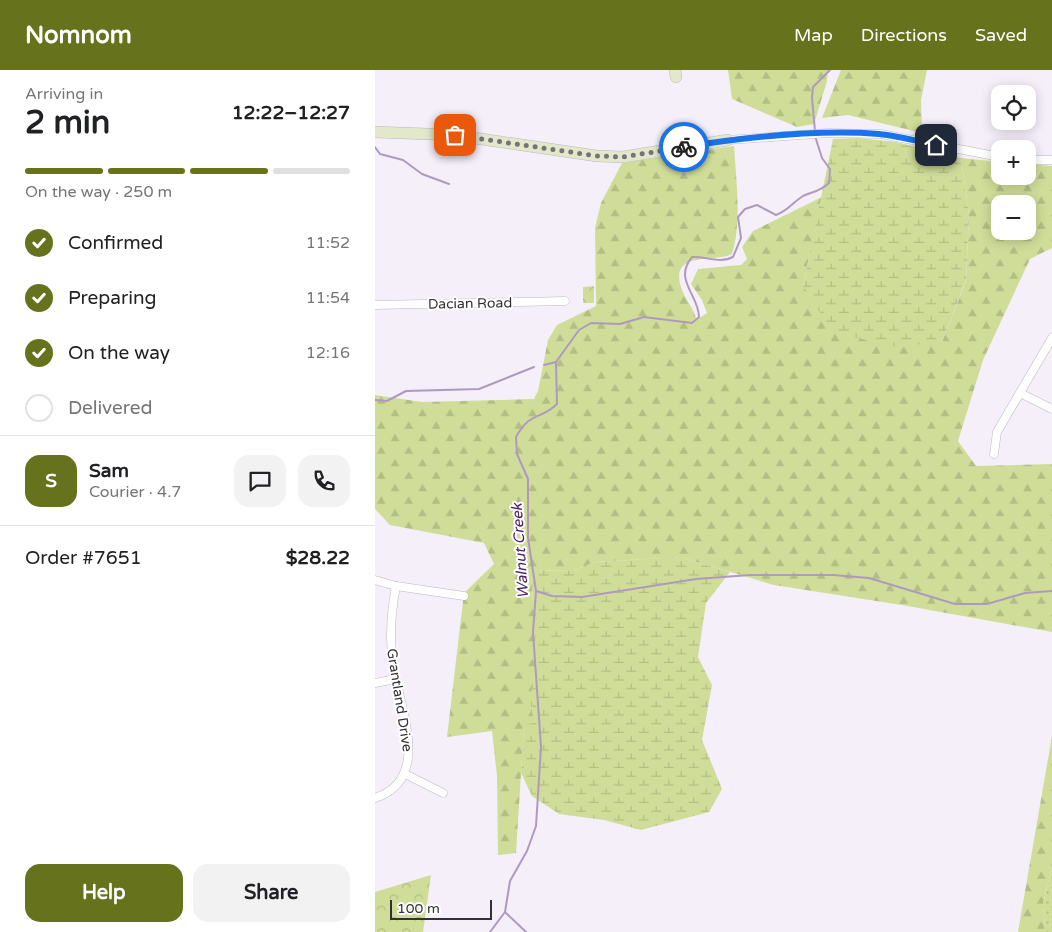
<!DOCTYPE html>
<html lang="en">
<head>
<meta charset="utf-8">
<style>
  :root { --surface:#fff; --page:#f2f2f2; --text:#202124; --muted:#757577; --line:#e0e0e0; --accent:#66721c }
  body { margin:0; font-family:"Varela Round",sans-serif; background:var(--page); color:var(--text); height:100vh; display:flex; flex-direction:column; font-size:19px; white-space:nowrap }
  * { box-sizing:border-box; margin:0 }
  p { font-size:16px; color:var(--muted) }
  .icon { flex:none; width:28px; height:28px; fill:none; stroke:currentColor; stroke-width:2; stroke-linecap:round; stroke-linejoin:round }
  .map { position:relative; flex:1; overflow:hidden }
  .panel { display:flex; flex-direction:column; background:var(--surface); width:375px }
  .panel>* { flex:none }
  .controls { position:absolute; left:616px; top:15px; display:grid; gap:10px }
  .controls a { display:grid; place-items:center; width:45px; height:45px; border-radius:10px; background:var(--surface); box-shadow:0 2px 12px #0003; font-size:25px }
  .scale { position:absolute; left:15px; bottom:12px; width:102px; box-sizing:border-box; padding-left:5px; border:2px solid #323034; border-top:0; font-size:14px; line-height:18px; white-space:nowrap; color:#323034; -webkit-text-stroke:4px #fff; paint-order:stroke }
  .pin { position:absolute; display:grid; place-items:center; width:42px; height:42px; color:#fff; margin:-21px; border-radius:10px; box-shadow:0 2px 8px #0006 }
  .courier { position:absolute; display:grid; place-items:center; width:50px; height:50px; margin:-25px; border:4px solid #1a73e8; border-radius:50%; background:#fff; color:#222; box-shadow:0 1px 6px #0007 }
  .head em { font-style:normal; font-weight:800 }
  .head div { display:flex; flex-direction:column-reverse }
  .head { display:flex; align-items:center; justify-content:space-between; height:85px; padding:0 25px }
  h1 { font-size:32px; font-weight:800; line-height:38px }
  .bar { display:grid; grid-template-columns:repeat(4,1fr); gap:8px 5px; align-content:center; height:60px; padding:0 25px }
  .bar i { height:6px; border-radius:4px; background:var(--line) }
  .bar .on { background:var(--accent) }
  .bar p { grid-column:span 4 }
  .line { display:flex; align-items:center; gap:12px; padding:0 25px; border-top:1px solid var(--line) }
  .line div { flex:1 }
  .round { display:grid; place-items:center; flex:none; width:52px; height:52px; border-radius:15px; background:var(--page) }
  ol { padding:0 25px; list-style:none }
  li { display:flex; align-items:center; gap:15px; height:55px }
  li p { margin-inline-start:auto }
  li .icon { padding:5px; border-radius:50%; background:var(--accent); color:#fff; stroke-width:4 }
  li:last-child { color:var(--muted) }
  li i { width:28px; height:28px; border:2px solid var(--line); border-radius:50% }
  .primary-button { display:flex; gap:10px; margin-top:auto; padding:10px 25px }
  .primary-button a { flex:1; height:58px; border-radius:15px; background:var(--accent); color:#fff; font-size:20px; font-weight:800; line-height:58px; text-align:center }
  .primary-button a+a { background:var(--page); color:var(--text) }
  header { display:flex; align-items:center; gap:30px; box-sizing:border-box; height:70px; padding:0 25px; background:var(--accent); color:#fff }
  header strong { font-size:24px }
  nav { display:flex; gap:28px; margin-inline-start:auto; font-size:18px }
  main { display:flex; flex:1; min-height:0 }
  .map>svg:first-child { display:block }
</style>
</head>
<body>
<header>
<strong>Nomnom</strong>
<nav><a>Map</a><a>Directions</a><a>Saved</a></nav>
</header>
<main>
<section class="panel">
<div class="head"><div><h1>2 min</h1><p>Arriving in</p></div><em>12:22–12:27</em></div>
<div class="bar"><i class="on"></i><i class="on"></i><i class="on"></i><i></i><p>On the way · 250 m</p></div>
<ol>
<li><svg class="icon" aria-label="check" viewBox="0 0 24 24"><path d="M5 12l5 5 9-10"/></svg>Confirmed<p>11:52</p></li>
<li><svg class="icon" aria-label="check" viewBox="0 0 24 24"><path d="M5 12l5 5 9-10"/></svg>Preparing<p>11:54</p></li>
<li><svg class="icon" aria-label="check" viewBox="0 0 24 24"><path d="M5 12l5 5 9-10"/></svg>On the way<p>12:16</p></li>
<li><i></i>Delivered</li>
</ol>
<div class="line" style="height:90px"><b class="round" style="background:var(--accent);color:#fff">S</b><div><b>Sam</b><p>Courier · 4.7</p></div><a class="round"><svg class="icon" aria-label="chat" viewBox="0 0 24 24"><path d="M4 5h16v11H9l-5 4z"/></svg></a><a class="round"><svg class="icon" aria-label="phone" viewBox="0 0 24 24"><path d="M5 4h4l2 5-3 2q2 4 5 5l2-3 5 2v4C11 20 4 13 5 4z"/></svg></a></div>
<div class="line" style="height:65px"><div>Order #7651</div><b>$28.22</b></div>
<div class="primary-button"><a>Help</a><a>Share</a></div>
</section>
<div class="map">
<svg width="677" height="862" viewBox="0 0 677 862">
  <defs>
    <pattern id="grass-dots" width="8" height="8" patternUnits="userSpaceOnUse" patternTransform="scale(1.25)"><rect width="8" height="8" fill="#d0dd98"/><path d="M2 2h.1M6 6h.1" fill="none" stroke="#b3be84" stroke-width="1.8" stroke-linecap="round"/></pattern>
    <pattern id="forest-firs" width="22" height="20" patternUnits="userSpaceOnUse" patternTransform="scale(1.25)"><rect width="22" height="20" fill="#d0dd98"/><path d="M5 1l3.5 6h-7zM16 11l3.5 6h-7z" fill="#b3be84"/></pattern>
    <pattern id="wetland-marsh" width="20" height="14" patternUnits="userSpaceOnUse" patternTransform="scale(1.25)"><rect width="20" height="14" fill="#d0dd98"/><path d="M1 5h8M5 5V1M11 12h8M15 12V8" fill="none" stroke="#b3be84"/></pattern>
    <pattern id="park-crowns" width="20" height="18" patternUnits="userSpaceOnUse" patternTransform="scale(1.25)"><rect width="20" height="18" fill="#d0dd98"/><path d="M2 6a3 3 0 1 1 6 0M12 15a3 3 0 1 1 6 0" fill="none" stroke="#b3be84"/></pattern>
  </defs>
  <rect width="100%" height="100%" fill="#f5eff9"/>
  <polygon fill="url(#grass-dots)" points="677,798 677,862 670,862 668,833"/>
  <g fill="url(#forest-firs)" fill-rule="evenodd">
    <polygon points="353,0 453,0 452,11 439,54 422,57 357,29"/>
    <polygon points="466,0 552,0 546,30 547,63 473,45 447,48"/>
    <path d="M359 76C361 109 367 153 357 184 341 193 294 180 306 217 309 228 318 237 321 248L318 252 332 243 327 230 316 214 323 199 366 195 372 189 367 177 378 161 447 127 428 216 567 272 591 211 594 145 586 88 625 92V106H652L653 94 677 96V178L655 189 608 290 583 371 601 396 677 394V562L527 535 399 515 305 487 220 492 198 501 159 500 157 525 161 538 162 594 156 629 158 646 163 652 149 656 141 783 123 785 122 706 117 661 72 667 89 523 119 494 109 473 15 455 0 439V325L47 332 159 329 163 321 173 270 182 255 221 236 220 158 226 133 247 93ZM625 134H652V161H625Z"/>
    <polygon points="677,666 677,798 668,833 670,862 643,862"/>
  </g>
  <g fill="url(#wetland-marsh)">
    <polygon points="484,68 521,72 586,88 594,145 591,210 567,272 521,277 457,262 428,216 458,69"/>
    <polygon points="305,487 355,502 331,533 323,587 337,615 327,670 347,719 334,742 266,760 229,750 184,744 157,726 146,703 149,655 162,652 158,646 155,629 162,594 160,578 161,538 157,525 159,500 198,501 220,492"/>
  </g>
  <g fill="url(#park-crowns)">
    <polygon points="219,216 219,233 208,233 208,217"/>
    <polygon points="56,805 48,862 0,862 0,822"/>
  </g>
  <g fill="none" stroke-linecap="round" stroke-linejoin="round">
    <g stroke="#ae9abf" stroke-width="2">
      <polyline points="440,61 437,28 438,17 455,0"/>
      <polyline points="0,77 5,84 28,90 47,104 74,114"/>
      <polyline points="169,295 181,292"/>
      <polyline points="0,330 12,331 31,321 104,319 159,297"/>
      <polyline points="161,521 177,526 207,527 321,509 375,505 458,505 494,508 580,534 612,534 650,523 677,521"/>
      <path d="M130 842 135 811 152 781 161 756 166 677 158 562 161 521 153 468V409L142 384 141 367C155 341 166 350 182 334L181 292 204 260 216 253 245 254 269 247 317 253 324 247C324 225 298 210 317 187 330 186 345 194 358 187L366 168 363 147 370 139 382 135 401 145C413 141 418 132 428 126 439 121 444 122 454 113L455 99 447 88 440 66"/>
      <polyline points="130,842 151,862"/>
      <polyline points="115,862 130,842"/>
    </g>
    <g stroke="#bdb8c2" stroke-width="9">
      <g id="street">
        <polyline points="353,70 453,63 506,64 625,87"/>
        <polyline points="652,90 677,90"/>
        <polyline points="0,235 190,231"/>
        <polyline points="645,323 677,339"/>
        <polyline points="619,384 622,362 677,268"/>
        <polyline points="0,510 21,516 89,526"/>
        <polyline points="0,613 20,609"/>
        <polyline points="30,704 68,723"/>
        <path d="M0 728C59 709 23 635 18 593 14 566 16 542 21 516"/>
      </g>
    </g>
    <g stroke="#bdb8c2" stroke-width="12">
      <g id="secondary">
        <polyline points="300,0 301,7"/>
        <polyline points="0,62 79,65 222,86 248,87 353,70"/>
      </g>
    </g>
    <use href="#street" stroke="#fff" stroke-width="8"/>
    <use href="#secondary" stroke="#e4e8cb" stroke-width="11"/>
  </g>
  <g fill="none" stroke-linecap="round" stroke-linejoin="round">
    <polyline stroke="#767379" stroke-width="5" stroke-dasharray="0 9" points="80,65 222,86 248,87 309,77"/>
    <path stroke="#1a73e8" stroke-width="6" d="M309 77C372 67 441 59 504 64 523 66 542 71 561 75"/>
  </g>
  <g text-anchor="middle" stroke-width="4" stroke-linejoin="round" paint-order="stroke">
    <g font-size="14" fill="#323034" stroke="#fff">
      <text transform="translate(95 233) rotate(-1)" y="5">Dacian Road</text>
      <text transform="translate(25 630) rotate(81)" y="5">Grantland Drive</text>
    </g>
    <g font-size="15" font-style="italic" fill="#4d2168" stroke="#fff">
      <text transform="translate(145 481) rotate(-94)" y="5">Walnut Creek</text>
    </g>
  </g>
</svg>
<div class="controls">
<a><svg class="icon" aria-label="locate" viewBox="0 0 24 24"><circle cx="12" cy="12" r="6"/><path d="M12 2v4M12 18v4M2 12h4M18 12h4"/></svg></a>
<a>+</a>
<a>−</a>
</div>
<div class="scale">100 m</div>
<div class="pin" style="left:80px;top:65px;background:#ea580c"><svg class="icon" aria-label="bag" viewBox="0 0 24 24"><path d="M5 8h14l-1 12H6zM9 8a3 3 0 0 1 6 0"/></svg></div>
<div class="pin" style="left:561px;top:75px;background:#1f2937"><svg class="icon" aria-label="home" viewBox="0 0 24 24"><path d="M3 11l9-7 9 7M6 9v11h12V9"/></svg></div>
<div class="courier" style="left:309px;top:77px"><svg class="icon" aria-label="bike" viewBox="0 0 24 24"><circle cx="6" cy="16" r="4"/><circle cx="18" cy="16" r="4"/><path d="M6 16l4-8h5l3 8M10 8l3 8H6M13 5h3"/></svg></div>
</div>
</main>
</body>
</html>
